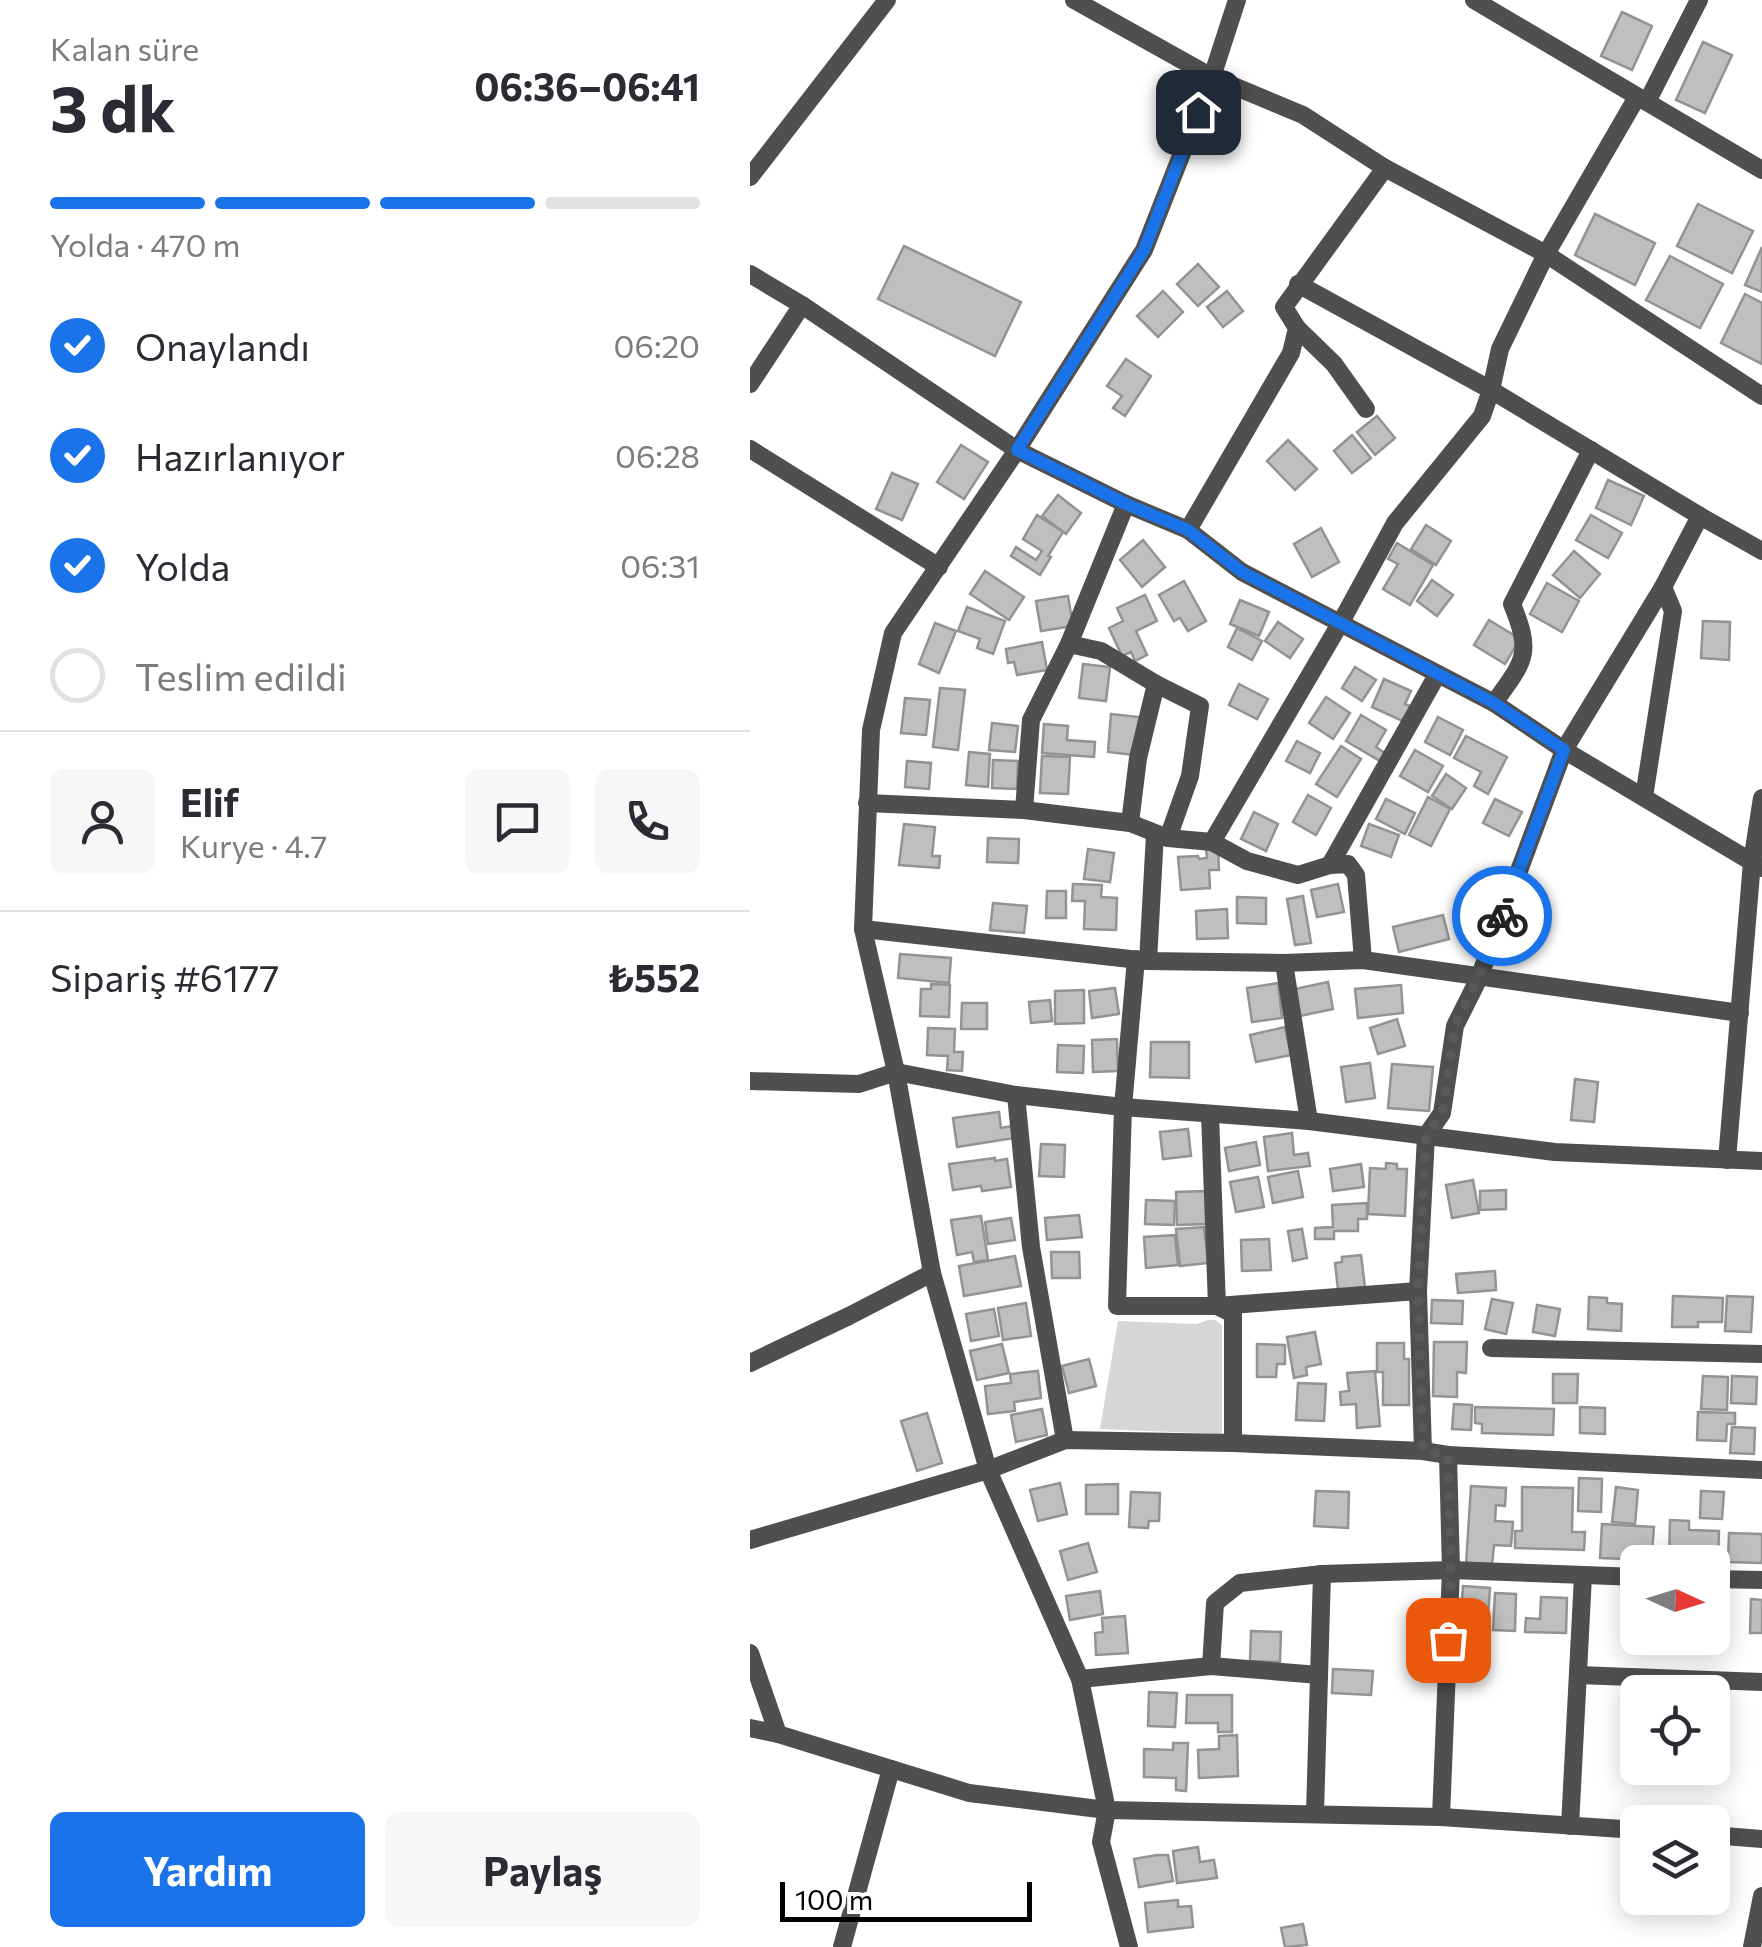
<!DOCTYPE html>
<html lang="tr">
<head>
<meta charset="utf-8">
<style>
  :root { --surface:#fff; --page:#f7f7f7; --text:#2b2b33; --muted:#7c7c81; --line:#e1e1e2; --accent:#1a73e8 }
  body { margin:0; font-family:Commissioner,sans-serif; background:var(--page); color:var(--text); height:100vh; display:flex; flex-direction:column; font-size:38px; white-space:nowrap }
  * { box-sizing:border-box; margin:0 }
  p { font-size:32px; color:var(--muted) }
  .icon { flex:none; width:55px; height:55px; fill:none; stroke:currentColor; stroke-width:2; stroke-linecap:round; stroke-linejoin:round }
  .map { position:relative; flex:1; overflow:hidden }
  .sheet { display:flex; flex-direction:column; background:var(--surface); width:750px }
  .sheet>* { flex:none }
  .needle { width:65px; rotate:94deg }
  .controls { position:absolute; left:870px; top:1545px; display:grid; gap:20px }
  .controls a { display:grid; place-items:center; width:110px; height:110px; border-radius:15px; background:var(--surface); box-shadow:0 5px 25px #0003; font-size:50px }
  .scale { position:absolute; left:30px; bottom:25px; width:252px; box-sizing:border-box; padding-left:10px; border:5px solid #000; border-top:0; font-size:28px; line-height:35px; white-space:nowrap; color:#000; -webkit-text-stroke:8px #fff; paint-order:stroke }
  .pin { position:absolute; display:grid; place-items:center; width:85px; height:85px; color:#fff; margin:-42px; border-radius:20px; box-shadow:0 5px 15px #0006 }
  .courier { position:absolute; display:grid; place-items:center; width:100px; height:100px; margin:-50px; border:8px solid #1a73e8; border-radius:50%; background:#fff; color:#222; box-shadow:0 2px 12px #0007 }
  .head em { font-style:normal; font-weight:700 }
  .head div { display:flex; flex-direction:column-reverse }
  .head { display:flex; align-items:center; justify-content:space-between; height:170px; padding:0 50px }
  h1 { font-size:65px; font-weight:700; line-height:75px }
  .bar { display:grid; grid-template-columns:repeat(4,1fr); gap:15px 10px; align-content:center; height:120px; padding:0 50px }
  .bar i { height:12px; border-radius:8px; background:var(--line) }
  .bar .active { background:var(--accent) }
  .bar p { grid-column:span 4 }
  .line { display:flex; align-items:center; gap:25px; padding:0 50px; border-top:2px solid var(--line) }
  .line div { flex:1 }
  .round { display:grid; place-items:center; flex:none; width:105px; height:105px; border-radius:15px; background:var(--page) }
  ol { padding:0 50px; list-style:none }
  li { display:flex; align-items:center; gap:30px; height:110px }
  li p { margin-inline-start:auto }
  li .icon { padding:10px; border-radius:50%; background:var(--accent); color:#fff; stroke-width:4 }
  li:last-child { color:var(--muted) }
  li i { width:55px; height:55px; border:5px solid var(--line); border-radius:50% }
  .cta { display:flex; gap:20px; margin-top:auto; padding:20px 50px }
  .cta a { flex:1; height:115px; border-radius:15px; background:var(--accent); color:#fff; font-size:40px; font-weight:700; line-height:115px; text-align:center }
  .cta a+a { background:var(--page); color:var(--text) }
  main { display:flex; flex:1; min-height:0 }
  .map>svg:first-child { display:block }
</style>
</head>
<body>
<main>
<section class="sheet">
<div class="head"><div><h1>3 dk</h1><p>Kalan süre</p></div><em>06:36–06:41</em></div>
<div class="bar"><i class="active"></i><i class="active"></i><i class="active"></i><i></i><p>Yolda · 470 m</p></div>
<ol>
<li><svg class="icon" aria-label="check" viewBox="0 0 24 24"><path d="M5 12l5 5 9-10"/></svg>Onaylandı<p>06:20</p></li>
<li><svg class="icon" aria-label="check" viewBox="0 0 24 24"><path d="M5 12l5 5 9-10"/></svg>Hazırlanıyor<p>06:28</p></li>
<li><svg class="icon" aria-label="check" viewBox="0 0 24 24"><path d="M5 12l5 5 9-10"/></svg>Yolda<p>06:31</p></li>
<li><i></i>Teslim edildi</li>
</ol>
<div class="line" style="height:180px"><a class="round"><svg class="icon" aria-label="person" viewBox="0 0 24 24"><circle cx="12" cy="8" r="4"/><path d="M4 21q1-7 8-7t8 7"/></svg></a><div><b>Elif</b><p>Kurye · 4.7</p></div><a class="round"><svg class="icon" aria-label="chat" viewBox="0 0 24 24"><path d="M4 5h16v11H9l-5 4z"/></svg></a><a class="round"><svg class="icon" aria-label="phone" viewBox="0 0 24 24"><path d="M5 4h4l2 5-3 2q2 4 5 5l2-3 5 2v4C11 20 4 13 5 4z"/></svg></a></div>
<div class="line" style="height:130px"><div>Sipariş #6177</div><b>₺552</b></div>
<div class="cta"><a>Yardım</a><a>Paylaş</a></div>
</section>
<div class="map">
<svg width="1012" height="1947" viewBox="0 0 1012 1947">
  <rect width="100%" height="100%" fill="#fff"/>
  <polygon fill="#d6d6d6" points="458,1320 465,1320 472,1325 472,1434 350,1429 368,1321 447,1324"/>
  <g fill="#bfbfbf" stroke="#939393" stroke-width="2.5">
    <polygon points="872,12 902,26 882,70 851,56"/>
    <polygon points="953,42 982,55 955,113 926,100"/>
    <polygon points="948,204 1003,231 982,273 927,246"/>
    <polygon points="845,214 905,243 885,285 825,255"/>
    <polygon points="154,246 271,302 245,356 128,299"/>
    <polygon points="1012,247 1012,292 995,285"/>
    <polygon points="920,256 973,284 950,328 896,300"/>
    <polygon points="448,264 469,287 448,306 427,284"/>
    <polygon points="413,291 433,312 408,337 387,316"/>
    <polygon points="477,291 493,311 473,327 457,307"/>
    <polygon points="995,294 1012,303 1012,364 971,343"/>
    <polygon points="376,359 401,376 375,416 363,408 372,396 357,386"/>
    <polygon points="627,416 645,438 625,455 607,432"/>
    <polygon points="602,435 621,458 602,473 584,451"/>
    <polygon points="538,440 567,469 545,490 517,461"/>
    <polygon points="211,445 238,462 214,499 187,482"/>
    <polygon points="142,473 168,484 152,520 126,509"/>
    <polygon points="858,480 894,496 881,525 846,508"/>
    <polygon points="308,495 331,513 316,534 292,516"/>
    <polygon points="287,515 313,532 298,556 301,557 290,575 261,556 266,547 286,560 292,551 273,539"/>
    <polygon points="841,515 872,533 858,558 826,540"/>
    <polygon points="676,525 701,541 686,565 661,549"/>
    <polygon points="571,528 589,562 562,577 544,544"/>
    <polygon points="393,540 415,567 392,587 370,560"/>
    <polygon points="647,543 683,565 660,605 633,589 648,564 638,559"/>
    <polygon points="824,551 850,574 830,598 803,575"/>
    <polygon points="235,571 274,597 259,620 220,594"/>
    <polygon points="682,580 703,595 687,616 667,601"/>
    <polygon points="434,581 456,621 438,631 430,618 424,621 409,595"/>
    <polygon points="797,583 829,601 812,632 780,614"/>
    <polygon points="395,595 407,621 386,631 397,655 385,661 381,652 372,656 359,628 373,621 367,608"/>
    <polygon points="318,596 323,626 291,631 286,601"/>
    <polygon points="490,600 519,612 509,636 480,624"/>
    <polygon points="217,607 255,621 243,654 227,648 230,639 208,631"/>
    <polygon points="739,620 770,639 755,664 724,645"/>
    <polygon points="953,621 980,622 979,660 951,658"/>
    <polygon points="528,622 553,639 540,658 515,641"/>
    <polygon points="185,623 206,631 189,673 169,664"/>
    <polygon points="487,628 512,641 502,660 478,647"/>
    <polygon points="292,642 297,670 267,675 264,662 258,663 256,649"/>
    <polygon points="333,664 360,667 356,701 329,698"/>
    <polygon points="605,667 626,680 612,701 592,688"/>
    <polygon points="634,679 661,691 655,704 662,707 655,722 622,707"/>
    <polygon points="489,684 518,699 507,719 479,705"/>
    <polygon points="190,688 215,690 208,750 183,747"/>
    <polygon points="576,697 600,713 583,739 559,723"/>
    <polygon points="155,698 180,700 176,735 151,733"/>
    <polygon points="361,714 389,717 385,755 358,752"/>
    <polygon points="611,715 636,730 626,747 635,753 630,761 596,741"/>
    <polygon points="688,717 713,730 700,755 675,742"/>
    <polygon points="242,723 268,726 265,752 239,750"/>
    <polygon points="294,724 318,726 317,740 345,742 344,757 292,753"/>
    <polygon points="716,736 757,757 738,794 724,786 731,772 704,758"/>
    <polygon points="547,741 570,753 560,773 536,761"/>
    <polygon points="591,746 611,759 587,797 566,784"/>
    <polygon points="665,750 693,766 678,792 650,776"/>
    <polygon points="219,752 240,754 238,787 216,785"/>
    <polygon points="292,756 320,757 318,794 290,793"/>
    <polygon points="243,760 268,761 267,789 242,788"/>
    <polygon points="157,761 181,763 179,789 155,787"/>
    <polygon points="696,774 716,788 702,809 682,796"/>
    <polygon points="558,795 581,808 566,835 543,822"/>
    <polygon points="678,797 700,809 681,846 659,835"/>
    <polygon points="636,799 665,813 655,834 626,819"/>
    <polygon points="745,799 772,812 759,836 733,823"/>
    <polygon points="504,812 528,824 516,851 491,839"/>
    <polygon points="154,824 185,827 182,856 190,856 189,868 149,865"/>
    <polygon points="619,824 649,835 641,857 611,846"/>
    <polygon points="238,838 269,839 268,863 237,862"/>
    <polygon points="338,849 364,853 360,882 334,879"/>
    <polygon points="468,849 469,870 459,870 460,888 431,890 428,857 448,856 449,859 457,858 456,850"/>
    <polygon points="323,884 352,885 351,897 367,898 366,930 334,929 335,901 322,901"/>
    <polygon points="588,884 594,912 567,917 561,890"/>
    <polygon points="297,891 316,891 316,918 296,918"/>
    <polygon points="553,896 561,943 545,945 537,899"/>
    <polygon points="487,897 516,898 516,924 487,923"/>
    <polygon points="243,903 277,906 274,933 240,930"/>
    <polygon points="477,909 478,938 447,939 446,911"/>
    <polygon points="693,915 699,939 649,952 643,927"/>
    <polygon points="150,954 201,958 199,983 148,978"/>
    <polygon points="578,982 583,1009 550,1016 545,989"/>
    <polygon points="528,983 532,1018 502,1022 497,988"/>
    <polygon points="181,984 200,985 199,1017 170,1016 171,989 181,989"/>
    <polygon points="651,985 653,1013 608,1018 605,989"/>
    <polygon points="365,988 369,1014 342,1018 339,991"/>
    <polygon points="334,990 334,1023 305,1024 305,991"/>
    <polygon points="300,1000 302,1021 281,1023 279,1002"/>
    <polygon points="212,1003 237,1003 237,1029 211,1029"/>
    <polygon points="647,1019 655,1046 628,1054 620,1028"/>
    <polygon points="535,1027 541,1055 506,1062 500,1035"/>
    <polygon points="178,1028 205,1029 204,1052 213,1052 212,1071 197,1070 198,1056 177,1055"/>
    <polygon points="367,1039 368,1071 343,1072 342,1040"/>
    <polygon points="401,1042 439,1042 439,1078 400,1077"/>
    <polygon points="308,1045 334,1046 333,1073 307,1072"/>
    <polygon points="620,1063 625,1098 596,1102 591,1067"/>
    <polygon points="642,1064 683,1067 679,1111 638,1108"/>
    <polygon points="825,1079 848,1082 844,1122 821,1120"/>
    <polygon points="249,1112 251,1128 262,1126 264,1138 207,1147 203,1118"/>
    <polygon points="438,1129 441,1156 413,1159 410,1132"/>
    <polygon points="542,1133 544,1155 558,1153 560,1166 518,1171 514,1137"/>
    <polygon points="506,1142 510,1165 479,1171 475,1148"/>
    <polygon points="291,1144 315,1145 314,1177 289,1176"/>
    <polygon points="245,1158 245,1161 257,1159 261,1187 232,1191 231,1186 203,1190 199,1164"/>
    <polygon points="636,1163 647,1164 647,1169 657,1169 655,1216 618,1214 620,1168 636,1169"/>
    <polygon points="611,1164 614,1187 583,1191 580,1169"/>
    <polygon points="548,1171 553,1197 523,1203 518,1177"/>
    <polygon points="508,1177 514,1207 486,1212 480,1182"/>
    <polygon points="723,1180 729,1213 702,1218 696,1185"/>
    <polygon points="756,1190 756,1209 730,1210 730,1191"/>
    <polygon points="456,1191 457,1224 427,1225 426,1192"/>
    <polygon points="396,1200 425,1201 424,1225 395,1224"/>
    <polygon points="617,1203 617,1219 608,1219 608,1231 584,1231 584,1239 565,1239 565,1228 583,1227 582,1205"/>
    <polygon points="329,1215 332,1237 297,1240 295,1218"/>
    <polygon points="231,1216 238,1260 224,1262 222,1252 207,1255 201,1220"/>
    <polygon points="261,1218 265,1240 238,1244 235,1222"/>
    <polygon points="454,1227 458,1263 430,1266 426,1229"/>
    <polygon points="552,1229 557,1258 543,1261 538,1231"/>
    <polygon points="425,1235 428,1265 396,1268 394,1237"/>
    <polygon points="519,1239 521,1270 492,1271 491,1240"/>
    <polygon points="301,1252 329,1252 330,1278 302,1278"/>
    <polygon points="611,1255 615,1287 588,1290 585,1263 592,1262 592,1257"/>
    <polygon points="265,1256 271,1286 214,1296 209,1266"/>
    <polygon points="745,1271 746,1290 708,1293 706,1274"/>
    <polygon points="923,1296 973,1298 972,1322 948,1322 948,1327 922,1327"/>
    <polygon points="977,1296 1003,1297 1001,1332 975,1331"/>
    <polygon points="839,1297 857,1298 857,1303 872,1304 871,1331 838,1329"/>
    <polygon points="742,1299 763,1303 756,1334 735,1329"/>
    <polygon points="682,1300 713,1301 712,1324 681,1323"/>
    <polygon points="276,1303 281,1336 253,1340 248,1308"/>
    <polygon points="787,1305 810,1309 805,1336 783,1332"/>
    <polygon points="244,1309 249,1336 221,1341 216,1314"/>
    <polygon points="565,1332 571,1364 556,1367 557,1375 544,1378 537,1337"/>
    <polygon points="684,1342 717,1342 716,1373 707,1372 707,1397 683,1396"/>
    <polygon points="627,1343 654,1343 654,1359 659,1359 659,1405 633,1405 633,1372 627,1372"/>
    <polygon points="252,1344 259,1373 227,1380 220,1351"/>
    <polygon points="507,1344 535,1345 535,1364 527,1364 526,1377 507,1377"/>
    <polygon points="339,1359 346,1386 319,1393 312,1366"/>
    <polygon points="288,1371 291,1398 264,1402 265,1411 238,1414 235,1386 261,1383 260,1374"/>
    <polygon points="625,1371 630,1426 607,1428 606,1404 591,1405 590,1392 599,1391 597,1373"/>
    <polygon points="803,1374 828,1374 827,1403 803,1403"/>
    <polygon points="953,1376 978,1377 977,1410 951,1409"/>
    <polygon points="982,1376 1007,1377 1006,1404 981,1403"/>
    <polygon points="548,1383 576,1384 574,1421 546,1420"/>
    <polygon points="704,1404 722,1405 721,1430 702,1429"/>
    <polygon points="725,1407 804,1409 803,1435 732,1433 732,1424 725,1423"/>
    <polygon points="830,1407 855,1408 855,1434 830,1433"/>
    <polygon points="292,1409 297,1435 266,1442 261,1415"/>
    <polygon points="948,1412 985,1413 985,1424 977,1424 976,1441 947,1440"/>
    <polygon points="177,1413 192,1463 167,1471 151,1421"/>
    <polygon points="982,1427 1005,1428 1004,1454 980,1453"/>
    <polygon points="829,1478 852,1479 851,1512 828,1511"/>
    <polygon points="310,1483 317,1514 288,1521 280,1490"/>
    <polygon points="368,1484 368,1514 336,1514 336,1485"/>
    <polygon points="721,1486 756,1488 755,1506 746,1505 745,1521 763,1522 761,1546 744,1545 742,1566 716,1564"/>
    <polygon points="772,1487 823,1488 822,1532 835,1532 834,1550 765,1548 765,1531 772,1531"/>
    <polygon points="866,1487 888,1490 885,1524 862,1522"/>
    <polygon points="566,1491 599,1492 598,1528 564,1526"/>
    <polygon points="951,1491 974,1492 972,1519 950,1518"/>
    <polygon points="381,1492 410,1493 409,1521 399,1521 398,1528 379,1527"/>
    <polygon points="920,1520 939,1521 939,1530 969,1531 968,1561 919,1560"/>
    <polygon points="852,1524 904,1527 902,1552 875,1550 875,1559 850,1558"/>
    <polygon points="979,1533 1012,1534 1012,1563 978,1562"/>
    <polygon points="338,1543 347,1572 318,1580 310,1551"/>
    <polygon points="713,1586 740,1588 736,1644 709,1642"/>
    <polygon points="350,1591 353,1614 320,1620 316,1596"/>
    <polygon points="745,1593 766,1594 765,1631 743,1630"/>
    <polygon points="791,1597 817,1598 816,1633 775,1632 776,1618 790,1619"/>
    <polygon points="1001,1599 1012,1600 1012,1633 1000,1633"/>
    <polygon points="962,1600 977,1600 976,1631 962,1630"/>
    <polygon points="375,1616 378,1653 346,1655 345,1633 353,1632 352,1618"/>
    <polygon points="501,1631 531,1632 530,1662 500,1661"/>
    <polygon points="583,1669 623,1671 621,1695 582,1693"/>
    <polygon points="399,1692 427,1693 425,1727 398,1726"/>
    <polygon points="437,1695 482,1695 482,1732 468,1732 468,1723 436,1723"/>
    <polygon points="487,1735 488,1776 449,1778 448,1750 469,1749 469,1736"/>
    <polygon points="423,1743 438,1743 436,1791 426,1790 426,1778 394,1777 394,1749 423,1750"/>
    <polygon points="448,1847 450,1862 464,1860 467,1878 427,1883 423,1851"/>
    <polygon points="407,1855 418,1855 423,1881 389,1887 384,1859"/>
    <polygon points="428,1900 428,1907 441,1906 443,1927 398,1932 395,1903"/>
    <polygon points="553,1924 557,1945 535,1947 531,1928"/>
  </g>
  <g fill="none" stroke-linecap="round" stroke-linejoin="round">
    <g stroke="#4f4f4f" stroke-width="18">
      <polyline points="324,0 462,77 553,115 635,168 796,254 1012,396"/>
      <polyline points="724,0 1012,170"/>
      <polyline points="897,102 949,0"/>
      <polyline points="0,177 137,0"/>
      <polyline points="0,274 52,305 267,450 376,504 438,530 492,572 744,703 814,750 1012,868"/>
      <polyline points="548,284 741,390 950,516 1012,551"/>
      <polyline points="547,328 584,364 616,409"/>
      <polyline points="0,384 52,305"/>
      <polyline points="0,449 189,567"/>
      <polyline points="438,530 541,353 547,328 534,307 635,168"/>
      <polyline points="319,644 351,651 406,684 450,706 440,776 418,838"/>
      <path d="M744 703C774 661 783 655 762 604L841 450"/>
      <polyline points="894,797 923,611 913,587"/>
      <polyline points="117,803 274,810 380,823 418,838 462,842 497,861 548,875 580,865 598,864 606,875 613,960"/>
      <polyline points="274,810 281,720 319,644 376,504"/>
      <polyline points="380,823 388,758 406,684"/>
      <polyline points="462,842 591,622 645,523 732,416 741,390 750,349 796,254 887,97"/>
      <polyline points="580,865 687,675"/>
      <polyline points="113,929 398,961 534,963 613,960 990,1013"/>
      <polyline points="386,959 373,1107 367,1306 467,1306 668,1291"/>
      <polyline points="398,961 405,834"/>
      <polyline points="534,963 559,1121"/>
      <polyline points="0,1081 109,1084 146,1072 266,1095 373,1107 559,1121 805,1152 1012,1161"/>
      <polyline points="266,1095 281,1247 315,1440"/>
      <polyline points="460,1114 467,1306 483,1314 483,1443"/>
      <polyline points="977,1160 1002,862 1012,798"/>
      <polyline points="741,1348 1012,1354"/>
      <polyline points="0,1363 99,1316 182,1273"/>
      <polyline points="673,1451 668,1291 676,1136 692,1113 705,1026 729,978 814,750 913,587 950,516"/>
      <polyline points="0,1540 238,1470 315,1440 483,1443 673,1451 698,1455 1012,1470"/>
      <polyline points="962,1579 1012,1580"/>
      <polyline points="0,1653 28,1734 219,1793 357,1810 691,1817 888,1830"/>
      <polyline points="461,1666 465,1603 490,1583 572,1574 701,1570 888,1577"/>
      <polyline points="828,1675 1012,1682"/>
      <polyline points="330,1679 461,1666 569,1675"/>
      <polyline points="0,1728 28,1734"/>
      <polyline points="565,1813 572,1574"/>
      <polyline points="691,1817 701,1570 698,1455"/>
      <polyline points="820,1826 833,1576"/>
      <polyline points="962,1835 1012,1839"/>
      <polyline points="92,1947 141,1769"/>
      <polyline points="379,1947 351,1842 357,1810 330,1679 238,1470 182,1273 146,1072 113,929 121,730 143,633 267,450 394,250 462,77 487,0"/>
      <polyline points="1002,1947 1012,1896"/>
    </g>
  </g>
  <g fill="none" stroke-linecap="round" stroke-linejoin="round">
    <polyline stroke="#595959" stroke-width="10" stroke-dasharray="0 18" points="698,1640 701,1570 698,1455 673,1451 668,1291 676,1136 692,1114 705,1026 728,978 752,916"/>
    <polyline stroke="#1a73e8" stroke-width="12" points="448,112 394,250 267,450 376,504 438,530 492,572 744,703 814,750 752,916"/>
  </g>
</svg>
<div class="controls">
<a><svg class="needle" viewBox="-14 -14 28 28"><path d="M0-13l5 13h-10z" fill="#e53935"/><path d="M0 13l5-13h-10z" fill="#7c7c81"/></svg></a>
<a><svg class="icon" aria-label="locate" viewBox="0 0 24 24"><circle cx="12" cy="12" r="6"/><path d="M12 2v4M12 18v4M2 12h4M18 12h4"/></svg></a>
<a><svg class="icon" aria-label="layers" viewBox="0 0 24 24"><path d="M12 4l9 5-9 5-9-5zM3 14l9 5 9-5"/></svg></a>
</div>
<div class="scale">100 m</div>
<div class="pin" style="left:698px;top:1640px;background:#ea580c"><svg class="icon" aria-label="bag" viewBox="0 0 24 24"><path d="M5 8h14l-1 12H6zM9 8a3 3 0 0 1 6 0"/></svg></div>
<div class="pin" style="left:448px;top:112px;background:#1f2937"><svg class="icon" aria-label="home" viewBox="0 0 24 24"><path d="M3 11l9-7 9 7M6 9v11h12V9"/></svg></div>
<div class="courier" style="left:752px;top:916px"><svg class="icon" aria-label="bike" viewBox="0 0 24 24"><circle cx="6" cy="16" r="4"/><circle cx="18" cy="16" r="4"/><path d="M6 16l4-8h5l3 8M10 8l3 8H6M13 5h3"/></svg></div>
</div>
</main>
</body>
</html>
